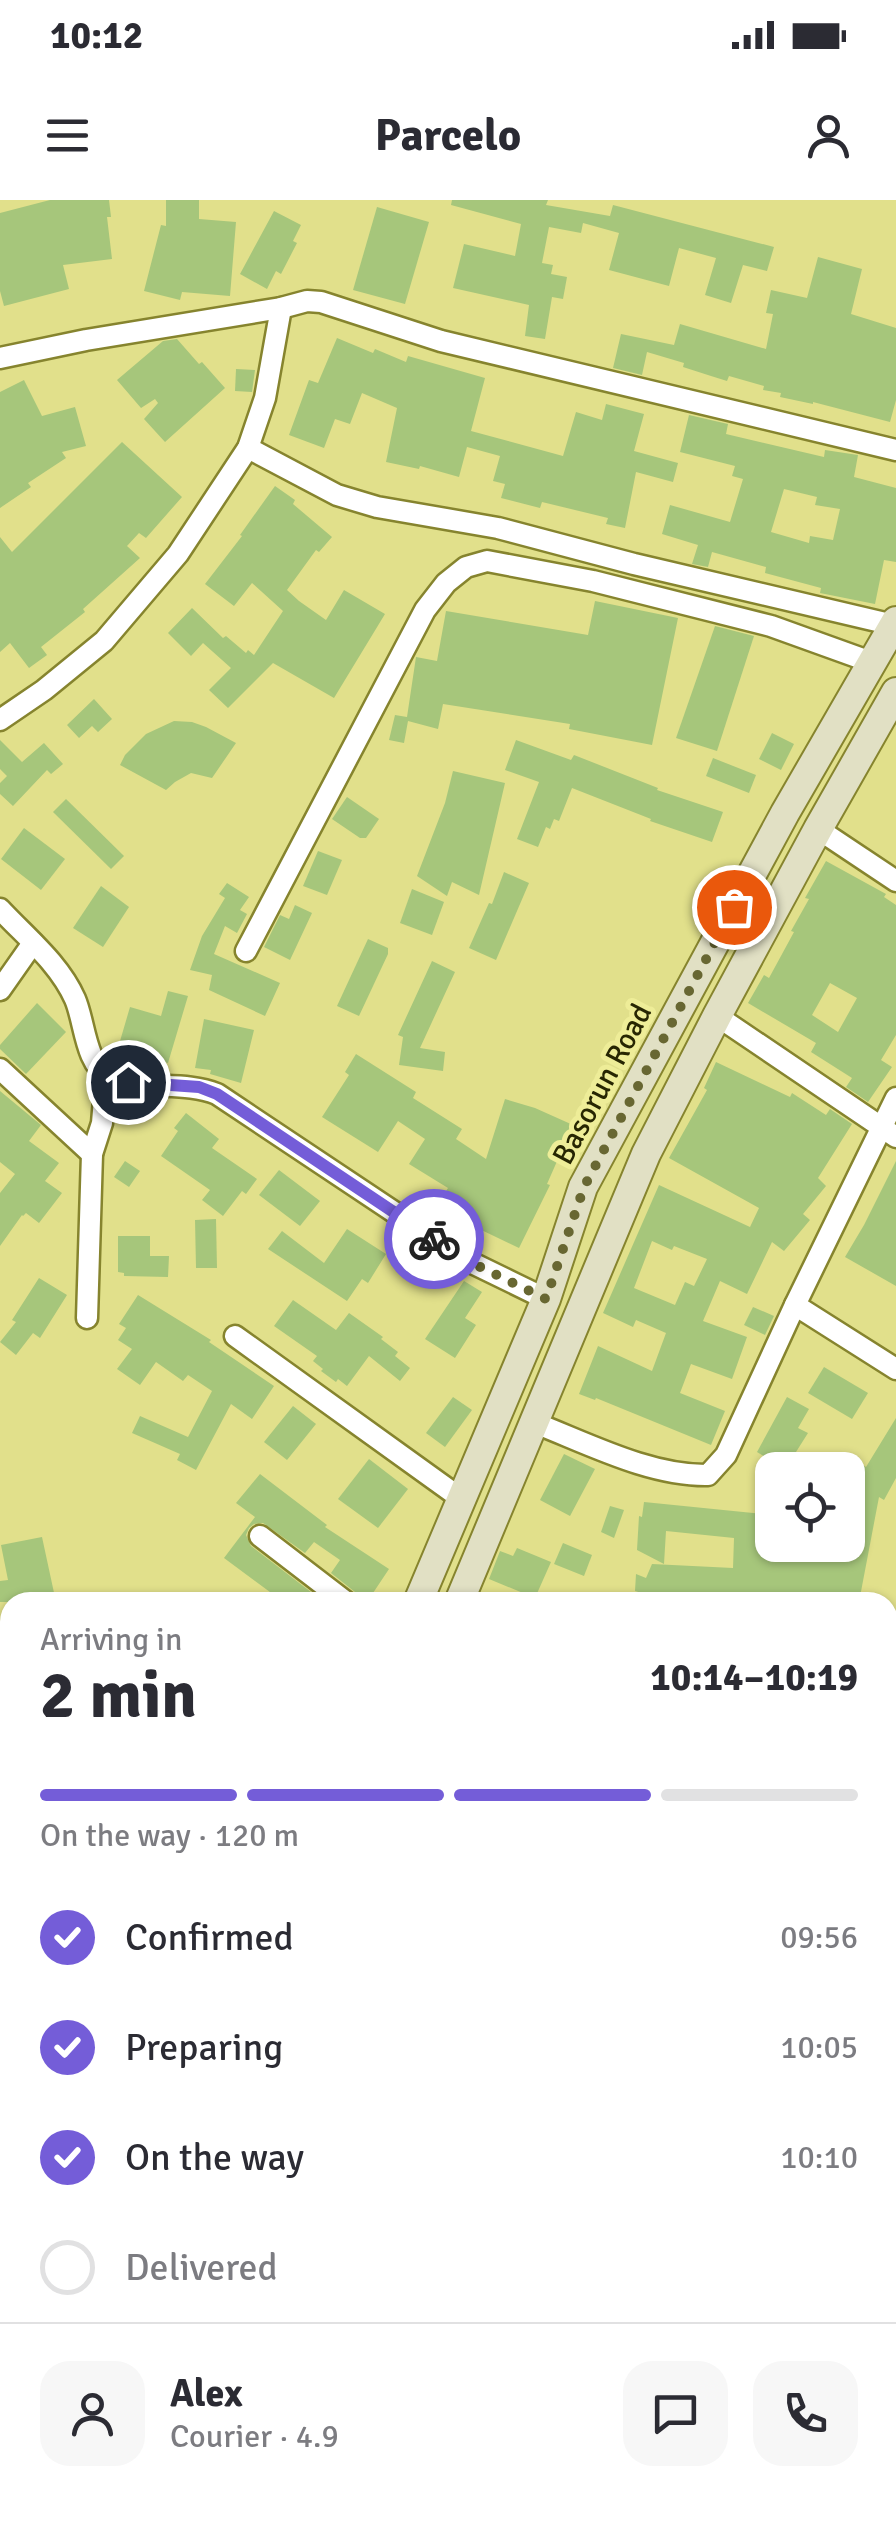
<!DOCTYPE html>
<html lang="en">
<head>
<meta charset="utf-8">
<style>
  :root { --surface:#fff; --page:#f7f7f7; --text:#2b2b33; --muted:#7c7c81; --line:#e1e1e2; --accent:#745dd8 }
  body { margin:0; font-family:Signika,sans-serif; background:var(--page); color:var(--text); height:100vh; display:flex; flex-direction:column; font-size:38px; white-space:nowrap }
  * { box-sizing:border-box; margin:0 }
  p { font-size:32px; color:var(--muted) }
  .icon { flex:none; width:55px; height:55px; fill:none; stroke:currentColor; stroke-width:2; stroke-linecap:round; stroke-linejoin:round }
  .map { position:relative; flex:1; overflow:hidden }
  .panel { position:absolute; left:0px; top:1392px; width:898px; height:932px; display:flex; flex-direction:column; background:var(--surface); border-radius:30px 30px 0 0; box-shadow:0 2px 8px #0004 }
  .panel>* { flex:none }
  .controls { position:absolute; left:755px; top:1252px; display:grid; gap:20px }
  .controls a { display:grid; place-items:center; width:110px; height:110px; border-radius:20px; background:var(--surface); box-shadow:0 2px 8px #0004; font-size:50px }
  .pin { position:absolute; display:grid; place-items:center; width:85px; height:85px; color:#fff; margin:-42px; border:5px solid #fff; border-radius:50%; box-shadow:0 2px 10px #0007 }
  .courier { position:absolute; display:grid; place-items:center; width:100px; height:100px; margin:-50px; border:8px solid #745dd8; border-radius:50%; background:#fff; color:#222; box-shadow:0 2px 12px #0007 }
  .head em { font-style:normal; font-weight:700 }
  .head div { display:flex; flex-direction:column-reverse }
  .head { display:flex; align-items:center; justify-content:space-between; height:170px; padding:0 40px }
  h1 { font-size:65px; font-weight:700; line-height:75px }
  .bar { display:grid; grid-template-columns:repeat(4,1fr); gap:15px 10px; align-content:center; height:120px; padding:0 40px }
  .bar i { height:12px; border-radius:8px; background:var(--line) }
  .bar .on { background:var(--accent) }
  .bar p { grid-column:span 4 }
  .line { display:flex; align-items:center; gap:25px; padding:0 40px; border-top:2px solid var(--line) }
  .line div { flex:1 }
  .round { display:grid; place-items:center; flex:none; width:105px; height:105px; border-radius:30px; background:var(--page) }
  ol { padding:0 40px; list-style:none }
  li { display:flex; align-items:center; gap:30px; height:110px }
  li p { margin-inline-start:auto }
  li .icon { padding:10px; border-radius:50%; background:var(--accent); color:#fff; stroke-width:4 }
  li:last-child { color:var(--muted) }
  li i { width:55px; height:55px; border:5px solid var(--line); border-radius:50% }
  .status { display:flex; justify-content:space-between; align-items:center; height:70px; padding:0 50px; background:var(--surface); direction:ltr }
  .status svg { height:28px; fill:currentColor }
  header { display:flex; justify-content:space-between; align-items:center; height:130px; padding:0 40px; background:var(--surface); font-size:45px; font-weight:700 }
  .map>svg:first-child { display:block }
</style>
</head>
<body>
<div class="status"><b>10:12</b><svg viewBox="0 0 49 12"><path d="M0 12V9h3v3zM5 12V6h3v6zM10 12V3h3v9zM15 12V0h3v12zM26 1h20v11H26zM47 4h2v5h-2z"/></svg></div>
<header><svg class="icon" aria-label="menu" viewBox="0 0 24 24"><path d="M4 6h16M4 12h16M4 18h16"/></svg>Parcelo<svg class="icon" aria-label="person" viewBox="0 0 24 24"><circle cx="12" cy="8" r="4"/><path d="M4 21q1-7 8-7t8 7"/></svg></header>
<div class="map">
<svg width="896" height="2324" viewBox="0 0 896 2324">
  <rect width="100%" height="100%" fill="#e1e08b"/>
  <g fill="#a6c67b" fill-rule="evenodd">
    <polygon points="50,0 109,0 111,17 107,17 112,59 63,65 69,89 4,106 0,91 0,13"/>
    <polygon points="166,0 199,0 199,19 236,22 230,96 182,92 180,100 144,91 161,25 166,26"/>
    <polygon points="452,0 548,0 546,5 610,16 613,5 774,47 767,71 743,65 731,103 705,95 716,58 679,48 669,86 609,70 619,33 583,23 581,33 549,27 542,63 553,65 551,74 567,77 563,99 552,97 545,139 525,136 529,105 453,88 464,44 515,56 521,24 451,5"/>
    <polygon points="377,7 429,22 405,104 353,90"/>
    <polygon points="274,11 301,25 293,41 297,43 281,74 276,71 267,89 240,74"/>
    <polygon points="818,57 862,69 851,114 896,128 896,200 890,222 813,202 813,204 780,197 781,193 763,190 764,186 729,176 727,181 711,176 683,167 684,163 647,152 642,175 613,168 621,134 674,145 680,124 766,149 773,114 766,113 771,90 807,98"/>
    <polygon points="337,138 373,153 375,149 406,162 408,156 485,178 471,231 563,256 576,212 602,220 606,204 644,214 634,251 678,263 673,282 636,272 625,328 606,324 608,318 542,302 540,308 501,298 505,284 493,281 500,256 467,247 459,277 420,266 419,269 386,262 397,208 362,193 350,224 335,219 324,248 289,235 309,180 318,183"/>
    <polygon points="177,139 199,164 202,162 225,188 165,242 144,219 158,203 155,199 141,208 117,180 163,141"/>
    <polygon points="236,169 255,170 252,192 235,191"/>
    <polygon points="24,180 42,216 75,207 86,246 62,252 66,258 28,283 31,287 0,308 0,192"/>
    <path d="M689 215 728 224 726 234 824 257 825 250 858 255 854 277 896 288V362L884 360 875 404 820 393 821 388 765 373 766 367 712 352 708 367 692 364 698 345 662 334 670 305 730 322 743 279 732 276 735 266 680 252ZM784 289 817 297 815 305 840 309 833 340 810 336 809 343 771 332Z"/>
    <polygon points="122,242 182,297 146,338 139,333 127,346 140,358 83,409 85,412 41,447 47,455 29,468 10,443 0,452 0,337 12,352"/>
    <polygon points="275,286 295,300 293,304 332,337 319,352 316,350 287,390 299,401 326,420 344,390 385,414 334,498 273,463 228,508 209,490 231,468 203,443 191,456 168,433 192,408 223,438 226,436 246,453 248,450 254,455 283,411 252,383 234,406 205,384 242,336 240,335"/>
    <polygon points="595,401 678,418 652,545 569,529 570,524 443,504 438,529 408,521 404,543 389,540 395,515 407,517 416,457 437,461 446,411 588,435"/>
    <polygon points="715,426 754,436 717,551 676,538"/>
    <polygon points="94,499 112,519 98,532 92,526 79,538 67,525"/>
    <polygon points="174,521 192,522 206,527 236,543 212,578 191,573 175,582 166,590 120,565 125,555 146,534"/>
    <polygon points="772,533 794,544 781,570 759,559"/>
    <polygon points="0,540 22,562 44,543 63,564 51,574 47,570 13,606 0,594 0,583 7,576 0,569"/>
    <polygon points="516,540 571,560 574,555 658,588 657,590 723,612 712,642 650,621 651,619 572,588 559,621 554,619 550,629 546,627 538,647 517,639 539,582 505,570"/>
    <polygon points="713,558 756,575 749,593 706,576"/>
    <polygon points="453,571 505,583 479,695 452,682 447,696 417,676 445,603"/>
    <polygon points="347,597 379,619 366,638 360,638 332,619"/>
    <polygon points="66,599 124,656 111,669 53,612"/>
    <polygon points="24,628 65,659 41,690 1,659"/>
    <polygon points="318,651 342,660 327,695 303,686"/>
    <path d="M826 661 886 694 884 697 896 705V835L881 860 892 867 868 902 846 887 852 878 811 852 816 843 748 803 764 775 769 778 794 732 791 731 809 699 805 698ZM830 783 857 798 838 832 812 815Z"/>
    <polygon points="504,672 529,683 496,760 469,748 489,703 492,704"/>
    <polygon points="227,683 249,697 240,710 247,714 237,733 225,726 214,754 280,783 265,816 209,790 212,775 190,770 202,736 225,698 219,694"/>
    <polygon points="101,686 129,707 103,747 73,728"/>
    <polygon points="412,689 444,702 432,735 400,723"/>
    <polygon points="295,705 312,713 290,760 264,747 280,715 289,719"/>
    <polygon points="368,739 388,748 388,754 359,816 337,806"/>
    <polygon points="432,761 455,772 420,848 445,852 443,871 399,865 403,837 398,835"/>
    <polygon points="168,791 188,796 168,863 118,848 130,807 161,816"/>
    <polygon points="37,803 66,832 26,874 0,849 0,845"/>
    <polygon points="204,819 254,830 241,883 210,874 211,870 195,868"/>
    <polygon points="356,854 416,892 413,898 462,929 456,939 486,959 505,899 535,908 573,925 547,984 550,985 519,1048 471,1025 476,1016 443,996 448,988 409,964 425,939 398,921 378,952 322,917 349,875 345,872"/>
    <path d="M716 862 790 897 792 893 826 915 830 909 852 924 818 978 826 986 803 1014 810 1020 784 1051 772 1042 747 1094 720 1081 703 1121 747 1137 732 1179 691 1164 680 1193 725 1211 711 1245 596 1198 595 1200 579 1194 598 1146 652 1171 666 1133 636 1120 633 1127 603 1113 659 985 750 1027 759 1008 669 958 707 890 704 888ZM652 1041 672 1050 674 1046 707 1059 694 1086 685 1082 675 1105 634 1088Z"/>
    <polygon points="0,891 41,925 29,941 59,963 45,981 62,993 39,1023 26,1013 23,1016 22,1015 0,1046 0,993 15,974 0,962"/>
    <polygon points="186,913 219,939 212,948 257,979 246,994 242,991 223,1016 202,1000 210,990 161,956 178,931 174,928"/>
    <polygon points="125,961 140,971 129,987 114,977"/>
    <polygon points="896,961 896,1086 845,1057 864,1025"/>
    <polygon points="279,970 320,1001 300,1026 259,995"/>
    <polygon points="216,1019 217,1068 196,1068 195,1020"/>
    <polygon points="347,1029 386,1054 368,1083 362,1079 347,1101 268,1049 282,1031 324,1063"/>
    <polygon points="118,1036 150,1036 150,1056 169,1056 168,1077 124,1076 124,1073 118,1072"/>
    <polygon points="39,1078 67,1095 40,1138 33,1133 16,1155 0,1142 16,1122 12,1120"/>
    <polygon points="464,1081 482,1092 465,1118 476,1125 455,1158 425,1139"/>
    <polygon points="138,1095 211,1140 209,1142 274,1186 252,1219 231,1204 196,1270 177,1260 180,1254 132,1233 140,1216 188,1237 212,1191 188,1175 183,1181 156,1162 140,1185 117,1169 132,1149 118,1140 126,1128 119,1124"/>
    <polygon points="293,1100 336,1130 349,1113 383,1137 381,1139 398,1152 395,1156 410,1168 400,1181 369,1156 347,1186 338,1179 336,1182 321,1171 323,1169 313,1161 317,1156 274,1126"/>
    <polygon points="753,1107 774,1116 765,1135 744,1125"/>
    <polygon points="824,1167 868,1193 852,1219 808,1193"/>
    <polygon points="453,1197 472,1210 445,1247 426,1233"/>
    <polygon points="787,1197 809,1209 798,1228 808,1233 796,1252 825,1270 787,1270 757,1252"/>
    <polygon points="293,1206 316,1224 287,1260 264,1242"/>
    <polygon points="896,1218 896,1278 884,1300 879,1297 859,1402 805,1402 789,1400 789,1402 780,1402 736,1399 736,1402 644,1402 645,1394 635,1391 636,1374 646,1378 652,1364 733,1368 734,1338 666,1331 664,1364 637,1350 639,1316 642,1317 644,1302 763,1314 760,1345 848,1345 848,1294 863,1265 866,1267"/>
    <polygon points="564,1254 595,1269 570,1316 540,1300"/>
    <polygon points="369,1259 408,1289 378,1328 338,1299"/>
    <polygon points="260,1274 327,1325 325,1327 389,1369 367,1402 360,1402 355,1392 331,1373 340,1360 314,1342 305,1353 263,1323 254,1324 249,1328 246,1335 251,1346 324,1402 293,1402 276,1392 274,1395 224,1358 255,1317 236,1303"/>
    <polygon points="610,1306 624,1310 614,1338 601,1332"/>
    <polygon points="42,1337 56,1402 0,1402 0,1381 8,1380 1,1345"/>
    <polygon points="563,1343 592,1355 584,1376 554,1364"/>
    <polygon points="517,1348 551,1362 535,1398 489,1379 500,1351 513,1356"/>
  </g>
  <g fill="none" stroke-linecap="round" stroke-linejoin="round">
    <g stroke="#86842e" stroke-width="25">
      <g id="street">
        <polyline points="0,158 86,140 281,108 307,101 321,102 441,141 896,250"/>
        <polyline points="248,248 337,295 377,307 498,328 634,364 894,425"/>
        <polyline points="0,520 44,490 104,441 178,354 248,248 265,198 281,108"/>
        <polyline points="818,629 896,681"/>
        <path d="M0 709C27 738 59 763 75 799 85 822 85 864 109 876 141 892 182 880 217 894L466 1060 546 1099"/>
        <polyline points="246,751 425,410 446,383 466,367 487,361 593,381 771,426 871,462"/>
        <polyline points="0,790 33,743"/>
        <polyline points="717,816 896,937"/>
        <polyline points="0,869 92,954"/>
        <polyline points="795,1105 896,1169"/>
        <polyline points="87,1118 92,954 102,923 106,875"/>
        <polyline points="235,1136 463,1300"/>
        <path d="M535 1223C589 1244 650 1276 708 1275L726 1255 795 1105 896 898"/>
        <polyline points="260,1336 346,1402"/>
        <polyline points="0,2315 44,2324"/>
        <polyline points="484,2324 485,2315"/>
      </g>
    </g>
    <g stroke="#86842e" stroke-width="32">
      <g id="secondary">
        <polyline points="418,1402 546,1099 583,987 785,613 896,421"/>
        <polyline points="459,1402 646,954 717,816 818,629 896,492"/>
      </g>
    </g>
    <g stroke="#727126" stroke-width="42">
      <g id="highway">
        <polyline points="888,2015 896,2014"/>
        <polyline points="0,2087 10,2071"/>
        <polyline points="0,2133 10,2123"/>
      </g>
    </g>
    <use href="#street" stroke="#fff" stroke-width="20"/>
    <use href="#secondary" stroke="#e1e0c4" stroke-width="28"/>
    <use href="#highway" stroke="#9b993a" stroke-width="38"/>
  </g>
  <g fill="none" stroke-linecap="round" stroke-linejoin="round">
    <polyline stroke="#686732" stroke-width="10" stroke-dasharray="0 18" points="434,1039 466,1060 546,1099 584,987 734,707"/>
    <polyline stroke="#745dd8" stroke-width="12" points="128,882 199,887 217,894 434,1039"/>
  </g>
  <g text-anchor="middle" stroke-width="10" stroke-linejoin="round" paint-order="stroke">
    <g font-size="30" fill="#272602" stroke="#eeed98">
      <text transform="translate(602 884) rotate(-62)" y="10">Basorun Road</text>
    </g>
  </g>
</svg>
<div class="controls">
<a><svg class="icon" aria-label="locate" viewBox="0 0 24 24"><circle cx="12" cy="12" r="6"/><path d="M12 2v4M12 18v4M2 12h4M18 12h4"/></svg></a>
</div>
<div class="pin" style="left:734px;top:707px;background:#ea580c"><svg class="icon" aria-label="bag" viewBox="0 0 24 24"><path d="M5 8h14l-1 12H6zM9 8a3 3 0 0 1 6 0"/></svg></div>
<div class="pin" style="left:128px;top:882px;background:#1f2937"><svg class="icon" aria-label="home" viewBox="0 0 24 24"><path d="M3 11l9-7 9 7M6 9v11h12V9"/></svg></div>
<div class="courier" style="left:434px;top:1039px"><svg class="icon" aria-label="bike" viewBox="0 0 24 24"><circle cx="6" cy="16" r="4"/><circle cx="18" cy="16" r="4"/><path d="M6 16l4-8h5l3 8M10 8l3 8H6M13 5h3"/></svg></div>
<section class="panel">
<div class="head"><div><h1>2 min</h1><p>Arriving in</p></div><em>10:14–10:19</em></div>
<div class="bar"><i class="on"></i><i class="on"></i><i class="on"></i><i></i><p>On the way · 120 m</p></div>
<ol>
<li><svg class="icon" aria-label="check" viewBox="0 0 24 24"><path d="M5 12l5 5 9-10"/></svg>Confirmed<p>09:56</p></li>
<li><svg class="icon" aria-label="check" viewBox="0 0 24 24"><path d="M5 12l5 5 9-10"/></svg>Preparing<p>10:05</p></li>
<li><svg class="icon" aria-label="check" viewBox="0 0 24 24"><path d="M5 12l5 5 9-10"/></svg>On the way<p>10:10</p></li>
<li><i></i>Delivered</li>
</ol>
<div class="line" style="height:180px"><a class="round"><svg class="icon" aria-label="person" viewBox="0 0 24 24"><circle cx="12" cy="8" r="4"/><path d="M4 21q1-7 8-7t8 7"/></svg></a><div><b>Alex</b><p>Courier · 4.9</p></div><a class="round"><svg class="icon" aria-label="chat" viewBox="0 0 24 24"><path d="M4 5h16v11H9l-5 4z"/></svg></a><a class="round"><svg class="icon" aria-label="phone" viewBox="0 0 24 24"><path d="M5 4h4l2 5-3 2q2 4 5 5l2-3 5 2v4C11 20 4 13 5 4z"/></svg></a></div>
</section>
</div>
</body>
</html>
